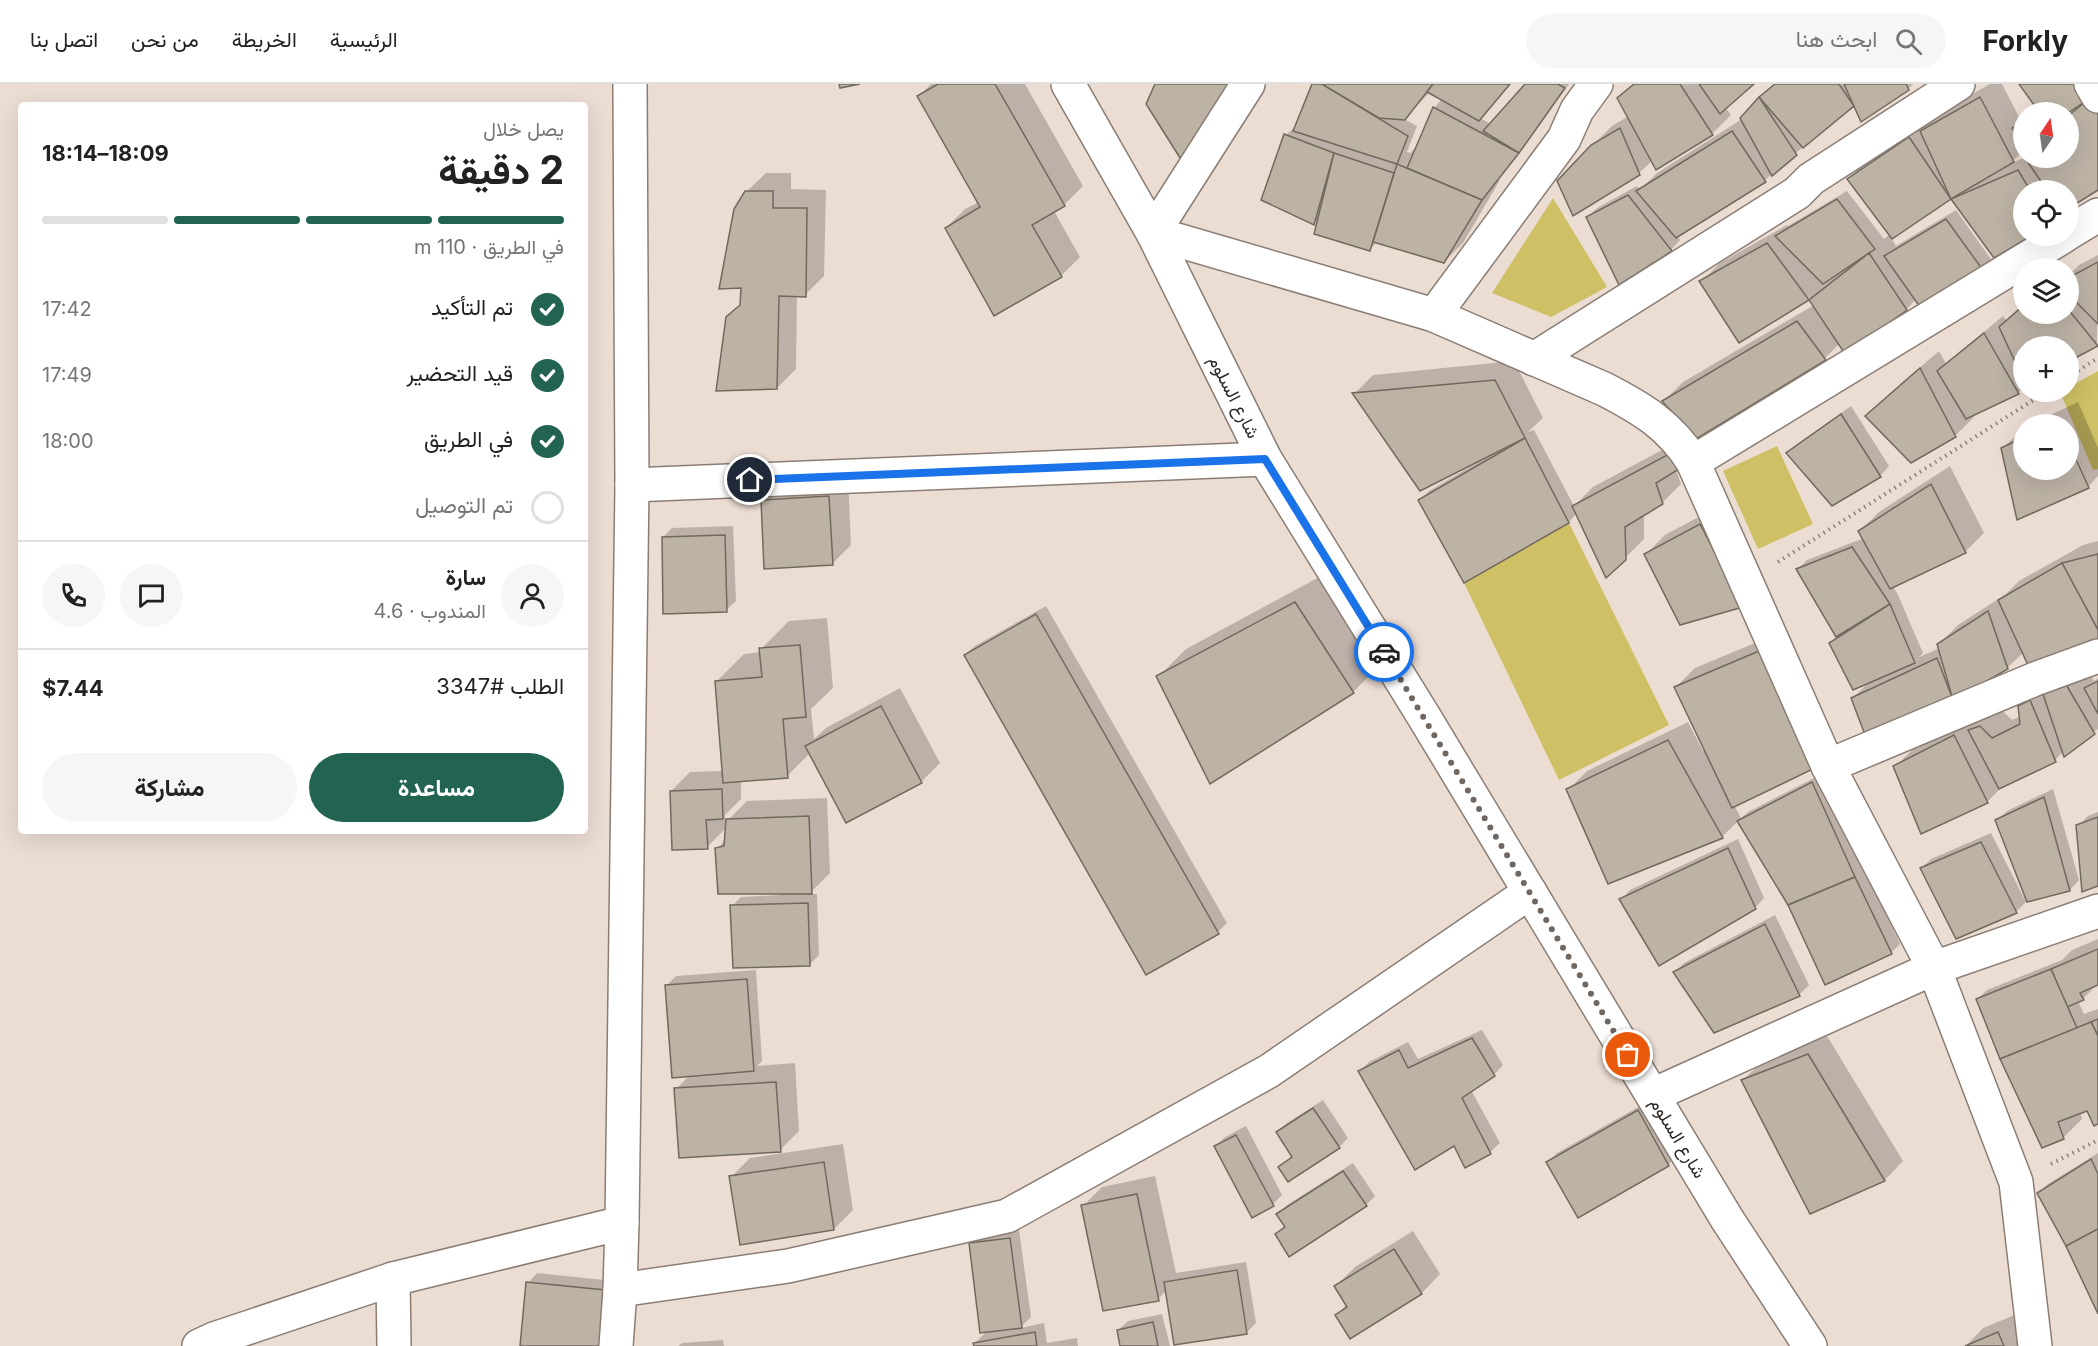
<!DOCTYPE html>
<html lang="ar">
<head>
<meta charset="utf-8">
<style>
  :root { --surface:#fff; --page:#f6f6f6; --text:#222; --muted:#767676; --line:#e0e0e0; --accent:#226351 }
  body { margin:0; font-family:Inter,Vazirmatn,sans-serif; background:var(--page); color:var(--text); direction:rtl; height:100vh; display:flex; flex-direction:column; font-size:22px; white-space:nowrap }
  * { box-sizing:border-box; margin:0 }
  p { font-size:20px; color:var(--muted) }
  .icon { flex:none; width:33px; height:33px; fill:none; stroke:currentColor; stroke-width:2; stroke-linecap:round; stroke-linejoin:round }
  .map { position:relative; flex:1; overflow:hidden; direction:ltr }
  .drawer { position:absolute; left:18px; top:18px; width:570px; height:732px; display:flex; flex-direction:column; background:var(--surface); border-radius:6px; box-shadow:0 6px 24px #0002; direction:rtl }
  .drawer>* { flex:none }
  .needle { width:39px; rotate:13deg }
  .buttons { position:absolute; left:2013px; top:18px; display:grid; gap:12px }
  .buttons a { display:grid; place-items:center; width:66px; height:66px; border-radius:50%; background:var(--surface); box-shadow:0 6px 24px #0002; font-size:30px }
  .pin { position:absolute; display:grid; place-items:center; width:51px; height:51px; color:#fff; margin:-26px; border:3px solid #fff; border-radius:50%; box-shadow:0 2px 6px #0007 }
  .courier { position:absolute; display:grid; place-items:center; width:60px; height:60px; margin:-30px; border:4px solid #1a73e8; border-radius:50%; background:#fff; color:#222; box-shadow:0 2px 8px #0007 }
  .summary em { font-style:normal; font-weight:700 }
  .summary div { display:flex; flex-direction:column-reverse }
  .summary { display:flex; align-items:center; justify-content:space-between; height:102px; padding:0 24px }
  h1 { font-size:39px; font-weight:700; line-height:45px }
  .bar { display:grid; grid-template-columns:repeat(4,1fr); gap:9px 6px; align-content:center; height:72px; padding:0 24px }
  .bar i { height:8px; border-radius:4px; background:var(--line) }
  .bar .on { background:var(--accent) }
  .bar p { grid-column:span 4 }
  .line { display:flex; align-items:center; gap:15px; padding:0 24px; border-top:2px solid var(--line) }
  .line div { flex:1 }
  .round { display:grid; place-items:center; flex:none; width:63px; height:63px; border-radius:32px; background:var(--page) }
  ol { padding:0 24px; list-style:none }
  li { display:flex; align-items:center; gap:18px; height:66px }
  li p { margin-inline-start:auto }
  li .icon { padding:6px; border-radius:50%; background:var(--accent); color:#fff; stroke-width:4 }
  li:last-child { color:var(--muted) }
  li i { width:33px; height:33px; border:3px solid var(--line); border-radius:50% }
  .primary-button { display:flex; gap:12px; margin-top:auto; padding:12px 24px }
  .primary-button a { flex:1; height:69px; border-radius:36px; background:var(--accent); color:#fff; font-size:24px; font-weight:700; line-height:69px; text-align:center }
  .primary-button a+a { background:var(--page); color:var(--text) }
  header { display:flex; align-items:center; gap:36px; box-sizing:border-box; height:84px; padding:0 30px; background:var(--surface); border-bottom:2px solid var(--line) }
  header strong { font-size:28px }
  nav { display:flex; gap:33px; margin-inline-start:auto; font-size:21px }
  .search { width:420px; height:54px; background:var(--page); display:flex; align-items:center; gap:15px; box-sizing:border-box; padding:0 21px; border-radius:33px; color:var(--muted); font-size:22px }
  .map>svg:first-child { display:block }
</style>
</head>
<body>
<header>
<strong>Forkly</strong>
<div class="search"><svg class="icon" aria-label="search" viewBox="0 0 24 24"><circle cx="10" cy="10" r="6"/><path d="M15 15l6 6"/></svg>ابحث هنا</div>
<nav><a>الرئيسية</a><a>الخريطة</a><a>من نحن</a><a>اتصل بنا</a></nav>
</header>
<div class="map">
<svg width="2098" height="1262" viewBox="0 0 2098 1262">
  <rect width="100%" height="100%" fill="#ecddd3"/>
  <g fill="#cfc065">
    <polygon points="1553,114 1607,203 1551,233 1492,209"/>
    <polygon points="2098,287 2098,385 2093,386 2060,308 2068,308 2069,303"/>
    <polygon points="1777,362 1813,440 1758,465 1723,387"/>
    <polygon points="1569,439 1669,641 1559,696 1464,499"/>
  </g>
  <g fill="#0003" fill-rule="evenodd">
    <polygon points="931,0 1025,0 1083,102 1064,121 1054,127 1080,173 1061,192 946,144 965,125 979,118 919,12"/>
    <path d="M1313 0H1511L1480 34 1491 40 1527 0H1569L1528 58 1498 96H1500L1463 159 1444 178 1377 158 1370 165 1320 133 1314 139 1286 51 1296 42ZM1430 8 1442 15 1434 24 1418 61 1410 69 1407 68 1417 42 1404 35Z"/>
    <polygon points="1633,0 1752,0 1725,23 1731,31 1712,50 1653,76 1639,89 1592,62 1612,42 1629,32 1619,14"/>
    <polygon points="1774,0 1913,0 1908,5 1855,20 1804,62 1765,96 1677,152 1680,156 1671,166 1588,133 1597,124 1637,102 1640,106 1657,89 1742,35"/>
    <polygon points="1990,0 2002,0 2021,37 2024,35 2024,66 2011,79 2024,74 2068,74 2068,31 2079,22 2078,20 2066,28 2036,28 2039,27 2021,0 2098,3 2098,104 2068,106 2024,106 2024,152 2029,152 1995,172 1951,113 1891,154 1896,162 1956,126 1993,178 1916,215 1907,225 1845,268 1840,259 1825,274 1664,317 1683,298 1814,221 1809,213 1740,257 1701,198 1720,179 1787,141 1788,142 1847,107 1884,155 1890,150 1848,95 1867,77 1928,35 1931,38 1941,28"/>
    <polygon points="766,89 791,89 791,105 826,106 824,192 805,211 797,211 796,285 777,304 727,234 742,219 746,108"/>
    <polygon points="2098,171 2097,260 2068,276 2068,262 2024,262 2024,303 2018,309 1972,330 1974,333 1955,352 1886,313 1939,267 1946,280 2003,232 2007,237 2024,221 2024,230 2068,230 2068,184 2064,184 2067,182 2072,188 2079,181"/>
    <polygon points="1514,277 1543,334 1528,348 1534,346 1574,422 1593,403 1688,352 1676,385 1681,400 1662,419 1644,430 1644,455 1625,474 1577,429 1569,438 1465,497 1420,417 1429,407 1475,380 1474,378 1354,310 1373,291"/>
    <polygon points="2078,318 2098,364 2098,392 2088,403 2018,434 2003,364 2024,344 2024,386 2068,386 2068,340 2031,340"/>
    <polygon points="1851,322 1889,382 1880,392 1788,369 1797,360"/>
    <polygon points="1950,382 1984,449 1965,468 1893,502 1898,511 1923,569 1919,573 1940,564 1939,560 1958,541 2006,510 2019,497 2083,461 2098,457 2098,555 2024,568 2007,584 1953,615 1853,614 1870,597 1831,560 1843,548 1798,485 1807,476 1864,454 1860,447 1879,428"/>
    <polygon points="848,394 851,461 832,480 762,416 781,397"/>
    <polygon points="1719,422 1761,502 1646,470 1665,451"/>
    <polygon points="733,442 736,517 726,526 663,453 672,444"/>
    <polygon points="1323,491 1381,580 1353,608 1211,698 1158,593 1186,565"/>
    <polygon points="1046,522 1227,839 1218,848 965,571 975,562"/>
    <polygon points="827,534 833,604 811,625 814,655 826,644 900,604 940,679 921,698 810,669 787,692 741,696 741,715 725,731 726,738 747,717 827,714 830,789 809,810 817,810 819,871 810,880 732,822 741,813 780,811 780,808 717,765 726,755 727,743 707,763 671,707 690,688 723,687 716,598 744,570 761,568 761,565 789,537"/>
    <polygon points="1779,549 1734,721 1741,734 1748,728 1822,690 1900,860 1891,869 1789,820 1738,737 1722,753 1568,706 1587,687 1688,638 1703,667 1706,666 1676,603 1695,584"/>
    <polygon points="2083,579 2094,597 2098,594 2098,645 2064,667 2055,676 2003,702 1987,718 1895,683 1914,664 1973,633 1976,639 1988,628 2000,624 2012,636 2021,632 2020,623 2039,604"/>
    <polygon points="2053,705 2079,796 2070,806 1997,737 2007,727"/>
    <polygon points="2098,728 2098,801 2078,742 2088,732"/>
    <polygon points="1991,749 2026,818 2016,828 1957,854 1922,784 1931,775"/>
    <polygon points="1738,755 1764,814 1755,824 1621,816 1630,806"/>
    <polygon points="1775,831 1809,901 1799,911 1715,947 1675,888 1684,879"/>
    <polygon points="2098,855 2098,899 2083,915 2078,917 2084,930 2098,925 2098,1038 2088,1025 2080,1028 2082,1035 2063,1054 1978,915 1987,906 2062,876 2072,866"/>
    <polygon points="756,886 762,977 757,982 795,979 799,1047 780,1066 676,1005 690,991 666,902 676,892"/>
    <polygon points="1482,946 1503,981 1494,991 1471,1006 1500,1059 1490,1068 1466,1082 1455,1060 1360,987 1369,978 1408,958 1418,975"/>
    <polygon points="1827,952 1903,1077 1885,1096 1811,1128 1743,996 1762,978"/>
    <polygon points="1323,1016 1348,1054 1339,1063 1280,1083 1293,1071 1277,1048 1287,1039"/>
    <polygon points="1647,1018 1678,1071 1668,1081 1578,1132 1548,1079 1557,1069"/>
    <polygon points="1246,1042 1282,1111 1273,1120 1216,1062 1225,1053"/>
    <polygon points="843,1060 853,1126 834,1145 731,1093 750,1074"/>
    <polygon points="2098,1069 2098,1226 2039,1109 2048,1100"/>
    <polygon points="1353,1079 1375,1112 1366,1121 1276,1150 1285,1141 1278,1130 1287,1121"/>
    <polygon points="1155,1092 1176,1189 1246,1178 1256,1239 1246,1249 1166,1207 1158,1215 1083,1122 1102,1103"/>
    <polygon points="1019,1146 1031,1233 1020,1244 1044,1239 1047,1259 1077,1254 1078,1262 975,1262 975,1259 987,1247 970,1160 980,1151"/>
    <polygon points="1413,1147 1440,1190 1422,1209 1351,1253 1337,1231 1347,1220 1336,1202 1355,1183"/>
    <polygon points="537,1189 614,1197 608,1262 522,1262 528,1199"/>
    <polygon points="1162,1230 1170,1262 1122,1262 1118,1246 1128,1237"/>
    <polygon points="2017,1230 2031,1262 1966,1262 1983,1244"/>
    <polygon points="723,1256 724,1262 678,1262 682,1259"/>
  </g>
  <g fill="#bcb3a5" stroke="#71695c" stroke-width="1.5">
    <polygon points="839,0 860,0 840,4"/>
    <polygon points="938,0 995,0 1065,122 1032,141 1062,193 994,232 945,144 980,123 917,12"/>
    <polygon points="1155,0 1232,0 1182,77 1146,20"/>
    <polygon points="1312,0 1322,0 1408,52 1397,80 1293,47"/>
    <polygon points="1322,0 1433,0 1405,36 1379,34"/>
    <polygon points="1433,0 1510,0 1479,37 1427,8"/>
    <polygon points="1525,0 1558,0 1565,4 1519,69 1483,47"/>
    <polygon points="1634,0 1680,0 1713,51 1656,86 1617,14"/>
    <polygon points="1699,0 1754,0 1720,30"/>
    <polygon points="1775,0 1839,0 1854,22 1803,64 1759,13"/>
    <polygon points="1844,0 1906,0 1909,6 1861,38"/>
    <polygon points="2019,0 2081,0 2090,14 2068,29 2039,28"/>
    <polygon points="1759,13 1797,71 1772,92 1740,34"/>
    <polygon points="1980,13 2014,78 1951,115 1920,47"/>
    <polygon points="2090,14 2098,31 2098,106 2068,125 2068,106 2047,106 2025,74 2068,74 2068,32"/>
    <polygon points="1433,23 1519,69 1482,116 1407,84"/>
    <polygon points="2024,38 2024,60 2012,44"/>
    <polygon points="1620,44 1640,91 1573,132 1557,97 1591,61"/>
    <polygon points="1732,47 1766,98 1676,154 1636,107"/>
    <polygon points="1284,50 1334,69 1314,141 1261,116"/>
    <polygon points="1909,53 1951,115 1892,155 1847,95"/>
    <polygon points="1334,69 1394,89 1370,167 1314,150"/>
    <polygon points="1397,80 1482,116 1444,179 1373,158"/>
    <polygon points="2018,86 2030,106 2024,106 2024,152 2031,152 1994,174 1951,115"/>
    <polygon points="745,107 773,107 773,124 807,124 806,213 779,212 777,305 716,307 726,233 740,221 741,204 719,205 734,125"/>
    <polygon points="1628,111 1672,167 1619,201 1586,133"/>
    <polygon points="1837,115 1875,165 1823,200 1775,152"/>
    <polygon points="1946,135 1985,189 1920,223 1884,172"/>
    <polygon points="1767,159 1809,216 1739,259 1699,197"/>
    <polygon points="1869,169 1907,226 1845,270 1809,216"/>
    <polygon points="2098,178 2098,240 2068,210 2068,194"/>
    <polygon points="2024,221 2024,230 2068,230 2068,225 2098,262 2068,278 2068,262 2024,262 2024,297 1999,243"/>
    <polygon points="1797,237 1826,276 1696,355 1662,317"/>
    <polygon points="1984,249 2019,310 1966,335 1937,287"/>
    <polygon points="1920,284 1956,353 1911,379 1865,332"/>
    <polygon points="1495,296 1525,354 1420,407 1352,309"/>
    <polygon points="1841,330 1881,393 1832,422 1786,369"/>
    <polygon points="2024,353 2024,386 2068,386 2068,358 2089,404 2017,436 2001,364"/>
    <polygon points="1525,354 1569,439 1464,499 1418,416"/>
    <polygon points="1669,370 1679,385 1656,399 1663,420 1625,443 1626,476 1606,494 1572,422"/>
    <polygon points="1931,400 1966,469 1890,505 1858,447"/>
    <polygon points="829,412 833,481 764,485 761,416"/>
    <polygon points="1700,440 1743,523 1680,541 1644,470"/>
    <polygon points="725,451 727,528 663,530 662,453"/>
    <polygon points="1852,463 1890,520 1836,553 1796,485"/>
    <polygon points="2098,470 2098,546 2062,479"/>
    <polygon points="2062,479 2098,546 2098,557 2028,581 1998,516"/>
    <polygon points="1295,518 1354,609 1210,700 1156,592"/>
    <polygon points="1890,520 1915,579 1853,606 1829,559"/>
    <polygon points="1988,527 2008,585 1953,616 1937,560"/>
    <polygon points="1036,530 1219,850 1146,891 964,571"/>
    <polygon points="800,561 806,633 783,635 788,694 723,699 715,597 762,593 759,564"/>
    <polygon points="1759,567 1815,684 1732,724 1674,603"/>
    <polygon points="1937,574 1953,616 1867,656 1851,614"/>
    <polygon points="2064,597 2095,650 2064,673 2043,610"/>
    <polygon points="2098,597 2098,630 2084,604"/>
    <polygon points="2030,616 2056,678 1999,705 1968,646 1980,642 1992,654 2020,640 2018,622"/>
    <polygon points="881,622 922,699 846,739 805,662"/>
    <polygon points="1954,651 1988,719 1921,750 1893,682"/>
    <polygon points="1668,656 1723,754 1608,800 1566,705"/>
    <polygon points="1812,698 1855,793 1788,821 1737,737"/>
    <polygon points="722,705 723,735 706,736 708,765 672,766 670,707"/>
    <polygon points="2044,713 2070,807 2027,818 1995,736"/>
    <polygon points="809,732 812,810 718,810 715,764 724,762 726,735"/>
    <polygon points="2098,733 2098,802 2082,808 2076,741"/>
    <polygon points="1981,758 2017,829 1956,855 1920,784"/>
    <polygon points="1728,764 1756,825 1659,882 1619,815"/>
    <polygon points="1855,793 1892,870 1825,901 1788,821"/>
    <polygon points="808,819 810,882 733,884 730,821"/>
    <polygon points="1765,840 1800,912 1714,949 1673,888"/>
    <polygon points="2098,865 2098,901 2080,909 2084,916 2067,923 2051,885"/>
    <polygon points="2051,885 2077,944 2000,975 1976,915"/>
    <polygon points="747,895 754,987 672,994 665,901"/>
    <polygon points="2098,935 2098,952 2091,938"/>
    <polygon points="2091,938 2098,952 2098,1040 2094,1042 2087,1027 2058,1038 2064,1055 2042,1064 2000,975"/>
    <polygon points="1472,954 1495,992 1462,1014 1491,1070 1465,1084 1454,1062 1415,1086 1358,987 1399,966 1408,984"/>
    <polygon points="1808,970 1885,1097 1810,1130 1741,996"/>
    <polygon points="776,998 781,1068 679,1074 674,1004"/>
    <polygon points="1313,1024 1340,1064 1288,1098 1278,1083 1292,1073 1276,1048"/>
    <polygon points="1638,1026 1669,1082 1578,1134 1546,1078"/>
    <polygon points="1236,1051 1274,1122 1252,1134 1214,1062"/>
    <polygon points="2091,1075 2098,1090 2098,1145 2066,1162 2037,1109"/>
    <polygon points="824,1078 834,1146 740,1161 729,1092"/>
    <polygon points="1343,1087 1367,1122 1289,1173 1275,1150 1285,1143 1276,1130"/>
    <polygon points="1137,1110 1159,1217 1103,1227 1081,1121"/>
    <polygon points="2098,1145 2098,1230 2066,1162"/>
    <polygon points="1010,1154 1022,1244 980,1249 969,1159"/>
    <polygon points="1394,1165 1422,1210 1350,1255 1335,1231 1347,1223 1334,1202"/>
    <polygon points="1237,1186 1247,1250 1174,1261 1164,1198"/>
    <polygon points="526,1198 605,1206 600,1262 520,1262"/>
    <polygon points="1153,1238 1158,1262 1120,1262 1117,1246"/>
    <polygon points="1035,1248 1037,1262 974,1262 973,1259"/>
    <polygon points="1998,1248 2004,1262 1965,1262"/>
  </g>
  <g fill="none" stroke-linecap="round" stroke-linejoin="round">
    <g stroke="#8b7d74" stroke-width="36">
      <g id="minor">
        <polyline points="1068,0 1153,149 1265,375 1426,636 1727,1135 1810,1262"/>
        <path d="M1248 0 1153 149 1434 231 1604 305C1641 324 1670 341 1693 378L1828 682 1934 884 2016 1098 2035 1262"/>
        <polyline points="2091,0 2098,12"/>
        <polyline points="2068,149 2098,131"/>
        <polyline points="1434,231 1564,55 1577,26 1596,0"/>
        <polyline points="1534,275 1797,109 1811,95 1958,0"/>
        <polyline points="1693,378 2064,152"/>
        <polyline points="632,401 1265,375"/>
        <polyline points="1828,682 2035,595 2098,572"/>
        <polyline points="1653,1011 1934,884 2098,827"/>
        <polyline points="620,1206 788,1182 1007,1132 1269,987 1530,808"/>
        <polyline points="199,1262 214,1255 393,1195"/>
        <polyline points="394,1262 393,1195 622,1139"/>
        <polyline points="616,1262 620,1206 622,1139 632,401 630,0"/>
      </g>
    </g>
    <g stroke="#8c827b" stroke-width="4" stroke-dasharray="1.5 4.5" stroke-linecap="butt">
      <polyline points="2068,293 2098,274"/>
      <polyline points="1778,478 2046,308"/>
      <polyline points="2051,1080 2098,1056"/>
    </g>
    <use href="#minor" stroke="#fff" stroke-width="33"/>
  </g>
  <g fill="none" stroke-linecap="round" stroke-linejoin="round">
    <polyline stroke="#706761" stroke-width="6" stroke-dasharray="0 10.8" points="1384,568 1628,971"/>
    <polyline stroke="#1a73e8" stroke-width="8" points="750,396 1265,375 1384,568"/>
  </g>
  <g text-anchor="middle" stroke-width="4.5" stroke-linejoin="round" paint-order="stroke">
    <g font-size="18" fill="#2d2824" stroke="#fff">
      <text transform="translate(1234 313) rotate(63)" y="6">شارع السلوم</text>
      <text transform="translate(1678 1054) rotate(59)" y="6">شارع السلوم</text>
    </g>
  </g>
</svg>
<div class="buttons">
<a><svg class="needle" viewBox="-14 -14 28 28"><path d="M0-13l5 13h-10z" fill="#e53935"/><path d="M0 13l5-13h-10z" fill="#767676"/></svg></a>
<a><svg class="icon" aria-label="locate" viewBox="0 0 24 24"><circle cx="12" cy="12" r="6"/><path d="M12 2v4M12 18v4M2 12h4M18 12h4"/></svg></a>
<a><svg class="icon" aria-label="layers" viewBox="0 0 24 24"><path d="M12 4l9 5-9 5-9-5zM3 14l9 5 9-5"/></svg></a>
<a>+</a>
<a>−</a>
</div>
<div class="pin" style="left:1628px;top:971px;background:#ea580c"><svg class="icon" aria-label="bag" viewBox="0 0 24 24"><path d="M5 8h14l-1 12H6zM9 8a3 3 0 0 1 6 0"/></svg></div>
<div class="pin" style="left:750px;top:396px;background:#1f2937"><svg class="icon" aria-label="home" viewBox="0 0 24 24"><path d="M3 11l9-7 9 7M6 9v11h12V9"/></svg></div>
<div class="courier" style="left:1384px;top:568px"><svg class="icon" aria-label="car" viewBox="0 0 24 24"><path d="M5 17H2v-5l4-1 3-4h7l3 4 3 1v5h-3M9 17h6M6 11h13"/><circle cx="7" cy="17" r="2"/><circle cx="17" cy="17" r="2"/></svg></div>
<section class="drawer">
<div class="summary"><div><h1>2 دقيقة</h1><p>يصل خلال</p></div><em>18:09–18:14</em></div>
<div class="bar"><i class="on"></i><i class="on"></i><i class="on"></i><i></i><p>في الطريق · 110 m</p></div>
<ol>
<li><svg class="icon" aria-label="check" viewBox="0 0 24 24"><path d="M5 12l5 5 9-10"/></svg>تم التأكيد<p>17:42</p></li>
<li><svg class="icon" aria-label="check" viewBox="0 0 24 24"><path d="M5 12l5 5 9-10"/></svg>قيد التحضير<p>17:49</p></li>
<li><svg class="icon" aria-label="check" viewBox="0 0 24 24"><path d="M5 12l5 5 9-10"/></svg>في الطريق<p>18:00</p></li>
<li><i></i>تم التوصيل</li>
</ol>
<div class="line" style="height:108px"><a class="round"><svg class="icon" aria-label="person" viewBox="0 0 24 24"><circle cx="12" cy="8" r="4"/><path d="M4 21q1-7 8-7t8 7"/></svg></a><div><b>سارة</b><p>المندوب · 4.6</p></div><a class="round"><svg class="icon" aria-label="chat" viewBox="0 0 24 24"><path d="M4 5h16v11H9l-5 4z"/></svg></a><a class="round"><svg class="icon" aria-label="phone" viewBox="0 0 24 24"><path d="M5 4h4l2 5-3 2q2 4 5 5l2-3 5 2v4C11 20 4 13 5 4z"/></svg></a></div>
<div class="line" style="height:78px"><div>الطلب #3347</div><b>$7.44</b></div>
<div class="primary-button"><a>مساعدة</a><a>مشاركة</a></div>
</section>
</div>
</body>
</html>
